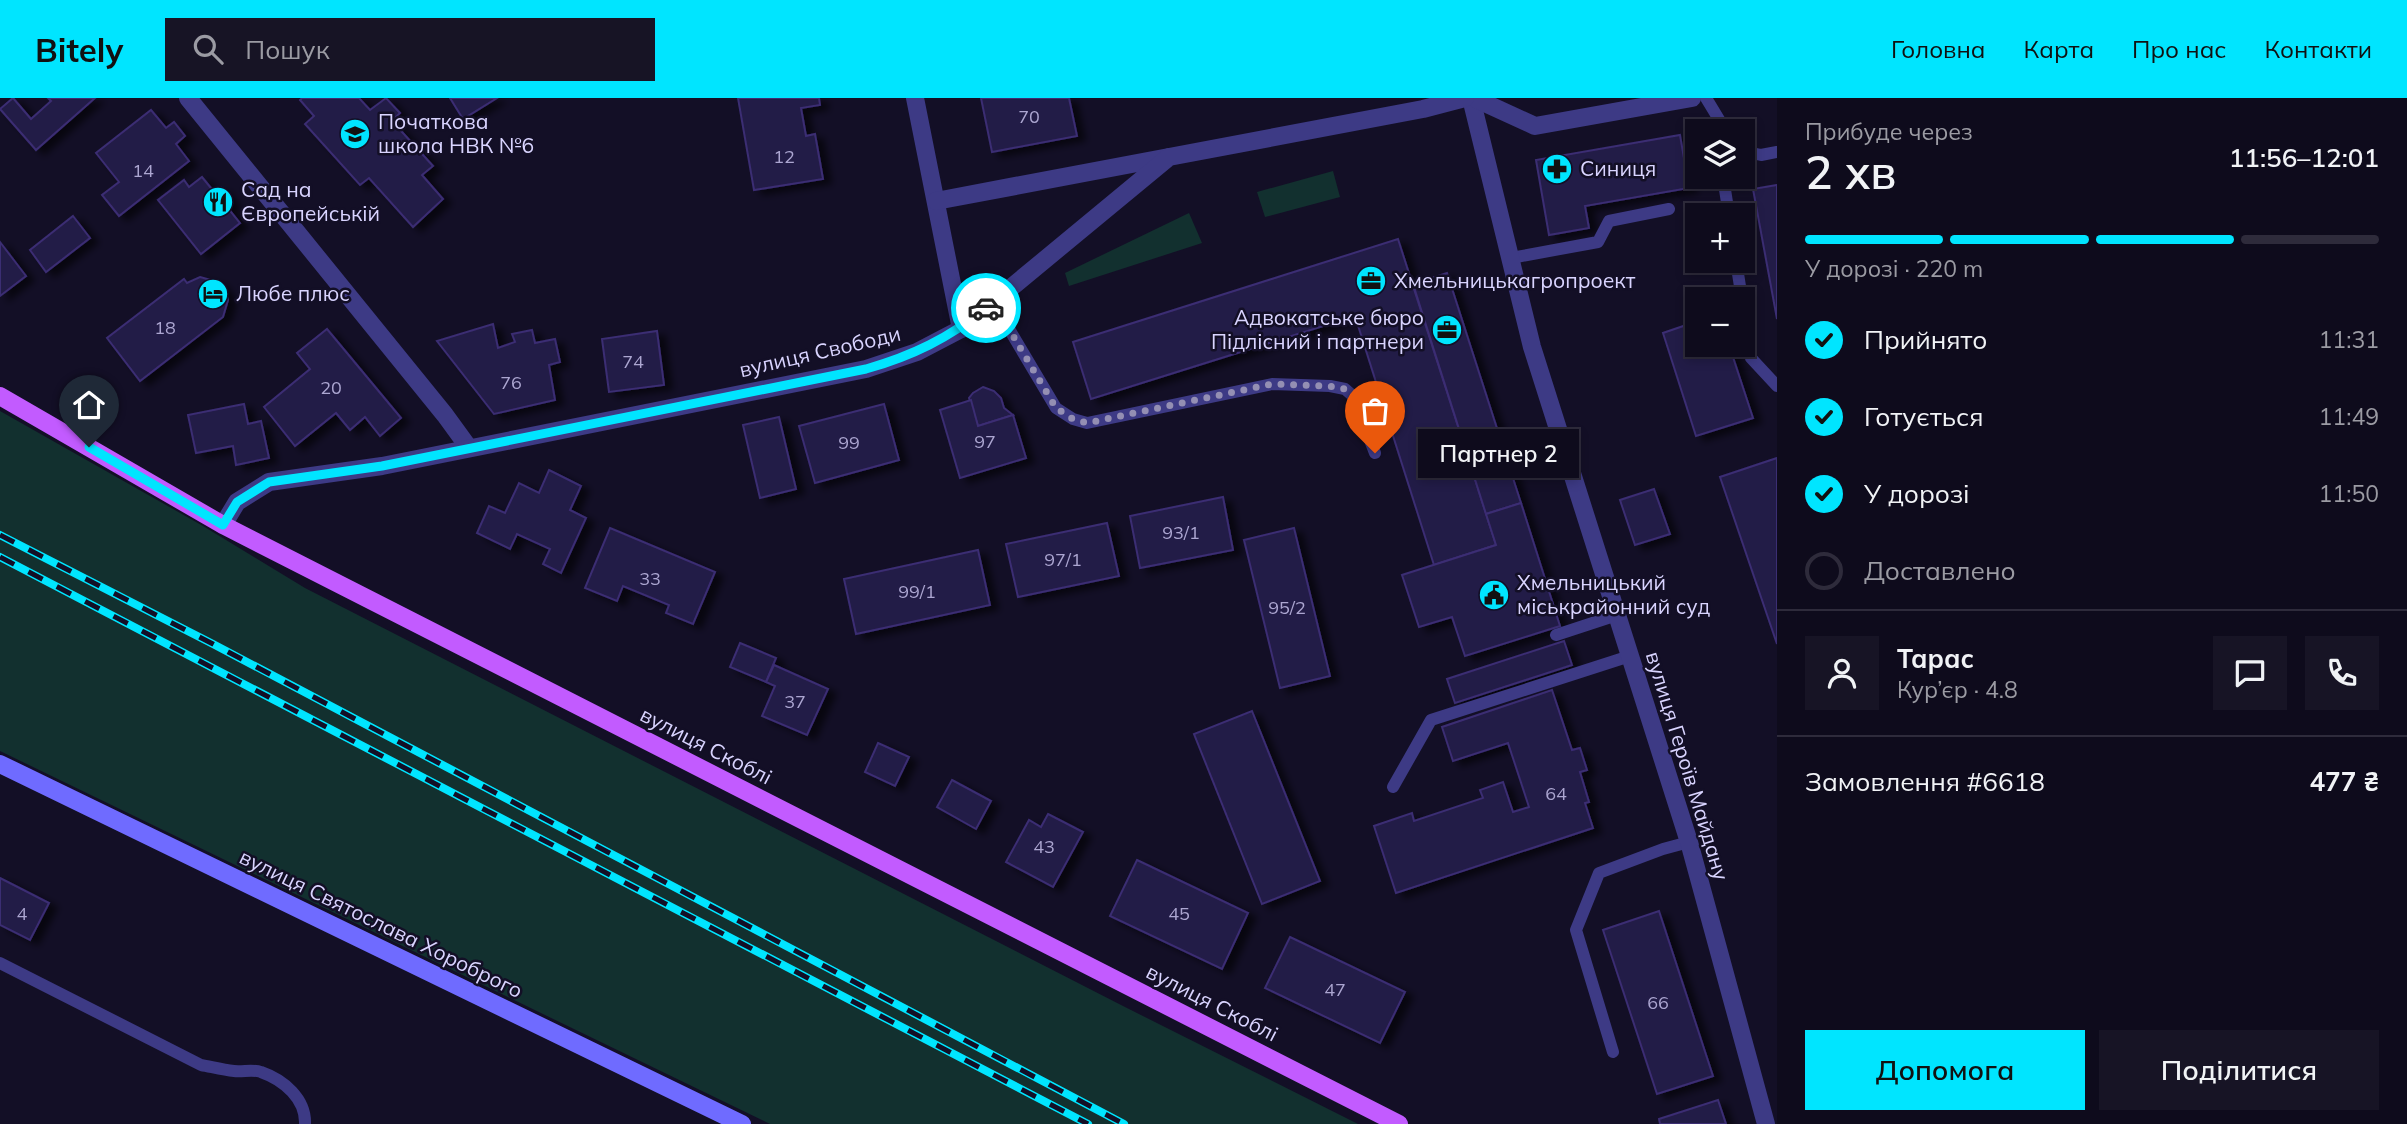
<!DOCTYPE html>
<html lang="uk">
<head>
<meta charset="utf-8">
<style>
  :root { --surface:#0e0b1c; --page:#171425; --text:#f1f3f6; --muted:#9b9ba3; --line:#2e2b3b; --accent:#00e5ff }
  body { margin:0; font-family:Mulish,sans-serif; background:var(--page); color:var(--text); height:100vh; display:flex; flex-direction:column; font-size:26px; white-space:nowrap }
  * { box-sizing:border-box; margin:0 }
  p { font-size:23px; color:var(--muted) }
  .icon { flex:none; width:38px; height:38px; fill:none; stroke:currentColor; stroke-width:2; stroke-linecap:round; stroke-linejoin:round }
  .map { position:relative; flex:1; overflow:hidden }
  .sheet { display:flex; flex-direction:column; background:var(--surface); width:630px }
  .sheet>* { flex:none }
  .fabs { position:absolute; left:1685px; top:21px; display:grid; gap:14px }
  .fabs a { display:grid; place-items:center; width:70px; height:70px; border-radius:0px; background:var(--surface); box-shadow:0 4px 10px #0003,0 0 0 2px var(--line); font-size:35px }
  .pin { position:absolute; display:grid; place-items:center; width:60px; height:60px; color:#fff; margin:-72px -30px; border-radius:50% 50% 50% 0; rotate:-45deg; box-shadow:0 0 7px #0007 }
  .pin .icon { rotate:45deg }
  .courier { position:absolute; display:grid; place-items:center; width:70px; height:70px; margin:-35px; border:5px solid #00e5ff; border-radius:50%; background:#fff; color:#222; box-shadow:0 2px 9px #0007 }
  .bubble { position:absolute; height:49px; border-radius:0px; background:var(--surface); box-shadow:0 4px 10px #0003,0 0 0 2px var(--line); font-size:23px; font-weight:600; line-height:49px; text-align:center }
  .overview em { font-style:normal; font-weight:600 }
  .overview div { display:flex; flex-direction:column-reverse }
  .overview { display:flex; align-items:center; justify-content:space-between; height:119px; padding:0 28px }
  h1 { font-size:46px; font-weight:600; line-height:52px }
  .bar { display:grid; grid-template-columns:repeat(4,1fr); gap:10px 7px; align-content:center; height:84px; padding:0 28px }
  .bar i { height:9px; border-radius:5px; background:var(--line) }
  .bar .current { background:var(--accent) }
  .bar p { grid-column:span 4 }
  .line { display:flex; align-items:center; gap:18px; padding:0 28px; border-top:2px solid var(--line) }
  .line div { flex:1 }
  .round { display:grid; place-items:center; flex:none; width:74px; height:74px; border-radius:0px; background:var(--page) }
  ol { padding:0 28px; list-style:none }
  li { display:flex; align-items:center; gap:21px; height:77px }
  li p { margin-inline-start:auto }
  li .icon { padding:7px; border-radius:50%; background:var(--accent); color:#111; stroke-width:4 }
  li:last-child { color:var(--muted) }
  li i { width:38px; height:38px; border:4px solid var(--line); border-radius:50% }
  .action { display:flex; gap:14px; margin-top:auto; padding:14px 28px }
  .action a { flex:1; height:80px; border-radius:0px; background:var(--accent); color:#111; font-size:28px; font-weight:600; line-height:80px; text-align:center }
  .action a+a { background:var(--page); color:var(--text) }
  header { display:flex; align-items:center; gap:42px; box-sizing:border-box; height:98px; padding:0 35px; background:var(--accent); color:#111 }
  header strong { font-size:33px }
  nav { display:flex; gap:38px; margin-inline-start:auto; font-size:24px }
  .search { width:490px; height:63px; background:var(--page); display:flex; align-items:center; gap:18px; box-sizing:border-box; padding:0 24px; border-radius:0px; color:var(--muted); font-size:26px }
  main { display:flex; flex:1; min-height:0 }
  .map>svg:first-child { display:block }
</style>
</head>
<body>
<header>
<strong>Bitely</strong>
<div class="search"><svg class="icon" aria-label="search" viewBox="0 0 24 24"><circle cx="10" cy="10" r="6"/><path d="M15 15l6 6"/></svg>Пошук</div>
<nav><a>Головна</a><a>Карта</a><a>Про нас</a><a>Контакти</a></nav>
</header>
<main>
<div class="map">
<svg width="1777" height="1026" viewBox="0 0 1777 1026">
  <defs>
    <filter id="shadow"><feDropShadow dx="8" dy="4.5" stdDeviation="3.5" flood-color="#0009"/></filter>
  </defs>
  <rect width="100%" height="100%" fill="#130f26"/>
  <g fill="#12302f">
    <polygon points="1333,73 1340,99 1265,119 1257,94"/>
    <polygon points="1189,115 1202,145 1069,188 1065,175"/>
    <polygon points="0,313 203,428 305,490 1123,908 1358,1026 770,1026 0,653"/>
  </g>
  <g fill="#241b47" stroke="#3b2d73" stroke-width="2" filter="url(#shadow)">
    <polygon points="13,0 31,21 51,3 48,0 95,0 36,52 0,11"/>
    <polygon points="302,0 359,0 370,12 386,0 400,15 392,23 433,68 422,77 443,101 413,129 369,80 360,87 305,26 314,18 300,2"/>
    <polygon points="450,0 497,0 463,21"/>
    <polygon points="738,0 819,0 820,7 801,10 806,38 815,36 823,81 754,92"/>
    <polygon points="981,0 1069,0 1077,38 992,54"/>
    <polygon points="151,12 166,30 174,24 185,38 176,46 189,63 119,118 102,97 119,84 96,55"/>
    <polygon points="1680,37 1689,90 1585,108 1589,130 1549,137 1536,62"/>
    <polygon points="202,79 215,95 221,90 232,105 227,109 240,125 201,156 158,102 184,82 189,89"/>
    <polygon points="1777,87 1777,221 1753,91"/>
    <polygon points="73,118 90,140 46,174 30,152"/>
    <polygon points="1398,141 1496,447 1434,467 1355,218 1091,301 1073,244"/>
    <polygon points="0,144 26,178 0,198"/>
    <polygon points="1447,175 1521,405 1486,416 1413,186"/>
    <polygon points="200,179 218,184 225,193 228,202 223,219 140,283 107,240 184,181 187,185"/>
    <polygon points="1698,223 1698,247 1729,247 1753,320 1696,338 1663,235"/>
    <polygon points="493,226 498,250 515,244 512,236 532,232 535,245 555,241 560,264 549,267 555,302 494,316 437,243"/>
    <polygon points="327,231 401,320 380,338 365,319 350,332 336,315 295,348 264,309 310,271 297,255"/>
    <polygon points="657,233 664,287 609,294 602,241"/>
    <polygon points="983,289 994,293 1001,300 1004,310 1013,317 978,328 969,300 973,295"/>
    <polygon points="971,302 978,328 1013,317 1026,360 960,380 940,312"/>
    <polygon points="244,306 248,326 261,323 269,360 236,367 233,348 196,355 188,317"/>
    <polygon points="884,306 899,362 815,385 799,328"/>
    <polygon points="779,319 796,391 760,400 743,327"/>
    <polygon points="1777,360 1777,546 1720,379"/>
    <polygon points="549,372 581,388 570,412 586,420 561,475 543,466 550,451 517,436 510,451 477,435 489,408 505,415 519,385 539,395"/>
    <polygon points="1654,391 1670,436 1635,447 1620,402"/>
    <polygon points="1223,399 1233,452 1140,470 1130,418"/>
    <polygon points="1521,405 1560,528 1465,558 1452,519 1419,529 1402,477 1496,447 1486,416"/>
    <polygon points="1107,425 1119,478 1018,499 1006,446"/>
    <polygon points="610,430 715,474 693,526 666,515 669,507 623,488 617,503 585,490"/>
    <polygon points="1294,430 1330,578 1280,590 1244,442"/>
    <polygon points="978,452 990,507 856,536 844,481"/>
    <polygon points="1564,543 1572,567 1455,605 1447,581"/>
    <polygon points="740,545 776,560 766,584 730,569"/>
    <polygon points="774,567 828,591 807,637 762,618 775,588 766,584"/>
    <polygon points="1552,592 1572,652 1580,650 1587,672 1580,674 1589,704 1585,705 1593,730 1396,795 1374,728 1412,715 1414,723 1483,700 1480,692 1503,684 1513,714 1529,709 1508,645 1453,663 1442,629"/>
    <polygon points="1252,613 1320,783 1262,806 1194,636"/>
    <polygon points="878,645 909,659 895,688 865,674"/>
    <polygon points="952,682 991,703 976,731 937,709"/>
    <polygon points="1048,716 1083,734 1053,789 1006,764 1029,722 1041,729"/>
    <polygon points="1137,762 1248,815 1222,871 1110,818"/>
    <polygon points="0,780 49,805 30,842 0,827"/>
    <polygon points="1659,813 1713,978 1657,996 1603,832"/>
    <polygon points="1290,839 1405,894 1380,945 1265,890"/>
    <polygon points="1718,1002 1726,1026 1660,1026 1659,1021"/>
  </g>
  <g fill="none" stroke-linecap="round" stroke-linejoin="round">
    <g stroke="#3d3a85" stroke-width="12">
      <polyline points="1706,0 1726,33"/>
      <polyline points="1743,53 1761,57 1777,54"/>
      <polyline points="1723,79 1729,117"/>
      <polyline points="1511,160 1598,144 1609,123 1669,111"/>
      <polyline points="1736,163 1742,201"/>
      <polyline points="993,204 1056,310 1073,321 1087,325 1272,286 1330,288 1345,291 1353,298 1375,355"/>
      <polyline points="1743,208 1751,260 1777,288"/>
      <polyline points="1556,537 1617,517"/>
      <polyline points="1393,689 1431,622 1630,558"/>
      <path d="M0 865 201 967C212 969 223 972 234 973 243 974 253 971 261 974 284 982 306 1001 305 1026"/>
      <polyline points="1613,954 1576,832 1599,775 1663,751 1689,744"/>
    </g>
    <g stroke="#3d3a85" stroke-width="18">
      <polyline points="915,0 961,231"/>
      <polyline points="936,103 1169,59"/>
    </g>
    <g stroke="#3d3a85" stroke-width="18">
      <polyline points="188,0 445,317 469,350"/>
      <polyline points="1471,0 1532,249 1689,744 1766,1026"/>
      <polyline points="1474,0 1535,28 1692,0"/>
      <polyline points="223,427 237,404 269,384 382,368 866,271 917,254 961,231 1169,59 1423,11 1465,0"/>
    </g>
    <polyline stroke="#6f6bff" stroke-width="18" points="0,666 742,1026"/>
    <polyline stroke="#c25bff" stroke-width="18" points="0,298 223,427 1399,1026"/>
    <g stroke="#00e5ff" stroke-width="8">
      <g id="rail">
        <polyline points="0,437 213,546 1124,1026"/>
        <polyline points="0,459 1088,1026"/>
      </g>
    </g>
    <use href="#rail" stroke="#130f26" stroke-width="5" stroke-dasharray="16" stroke-linecap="butt"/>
  </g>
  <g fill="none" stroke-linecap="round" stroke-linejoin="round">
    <polyline stroke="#948fb3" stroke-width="7" stroke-dasharray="0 12.6" points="986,210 993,204 1056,310 1073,321 1087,325 1272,286 1329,288 1345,291 1353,298 1375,355"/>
    <path stroke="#00e5ff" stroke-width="9" d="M89 349 223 427 237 404 269 384 382 368 866 271C912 258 949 240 986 210"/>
  </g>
  <defs>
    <g id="school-disc" transform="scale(1.575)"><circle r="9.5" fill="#00e5ff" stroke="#130f26"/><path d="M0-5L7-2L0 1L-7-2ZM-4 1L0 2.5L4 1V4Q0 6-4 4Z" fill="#111"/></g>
    <g id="pharmacy-disc" transform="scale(1.575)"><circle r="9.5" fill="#00e5ff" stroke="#130f26"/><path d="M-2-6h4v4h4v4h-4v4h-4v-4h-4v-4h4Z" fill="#111"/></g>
    <g id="restaurant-disc" transform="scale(1.575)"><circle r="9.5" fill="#00e5ff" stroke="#130f26"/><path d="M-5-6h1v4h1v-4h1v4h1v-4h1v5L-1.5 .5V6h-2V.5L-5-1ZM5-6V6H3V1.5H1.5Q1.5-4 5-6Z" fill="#111"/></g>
    <g id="office-disc" transform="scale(1.575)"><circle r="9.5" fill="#00e5ff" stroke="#130f26"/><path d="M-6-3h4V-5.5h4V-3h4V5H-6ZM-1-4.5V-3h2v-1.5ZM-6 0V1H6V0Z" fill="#111"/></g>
    <g id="hotel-disc" transform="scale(1.575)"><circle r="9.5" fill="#00e5ff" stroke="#130f26"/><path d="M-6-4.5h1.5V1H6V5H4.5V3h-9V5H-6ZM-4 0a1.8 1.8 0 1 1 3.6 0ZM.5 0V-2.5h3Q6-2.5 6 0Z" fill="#111"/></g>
    <g id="civic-disc" transform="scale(1.575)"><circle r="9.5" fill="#00e5ff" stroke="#130f26"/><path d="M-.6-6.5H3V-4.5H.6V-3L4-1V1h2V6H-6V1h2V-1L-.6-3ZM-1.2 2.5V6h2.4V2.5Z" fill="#111"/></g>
  </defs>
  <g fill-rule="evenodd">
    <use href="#school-disc" x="355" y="36"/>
    <use href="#pharmacy-disc" x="1557" y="71"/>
    <use href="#restaurant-disc" x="218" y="104"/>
    <use href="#office-disc" x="1371" y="183"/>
    <use href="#hotel-disc" x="213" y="196"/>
    <use href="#office-disc" x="1447" y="232"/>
    <use href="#civic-disc" x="1494" y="497"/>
  </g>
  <g text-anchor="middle" stroke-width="5" stroke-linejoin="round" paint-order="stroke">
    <g font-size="18" fill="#aca6d1">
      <text x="1029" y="25">70</text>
      <text x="784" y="65">12</text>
      <text x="143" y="79">14</text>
      <text x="165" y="236">18</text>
      <text x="633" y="270">74</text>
      <text x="511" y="291">76</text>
      <text x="331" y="296">20</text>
      <text x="985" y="350">97</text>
      <text x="849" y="351">99</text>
      <text x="1181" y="441">93/1</text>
      <text x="1063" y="468">97/1</text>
      <text x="650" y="487">33</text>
      <text x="917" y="500">99/1</text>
      <text x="1287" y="516">95/2</text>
      <text x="795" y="610">37</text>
      <text x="1556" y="702">64</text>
      <text x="1044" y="755">43</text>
      <text x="22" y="822">4</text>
      <text x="1179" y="822">45</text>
      <text x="1335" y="898">47</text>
      <text x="1658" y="911">66</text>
    </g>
    <g font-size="21" fill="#d9d4ff" stroke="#130f26" text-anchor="start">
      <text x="378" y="31">Початкова<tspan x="378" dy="24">школа НВК №6</tspan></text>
      <text x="1580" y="78">Синиця</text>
      <text x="241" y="99">Сад на<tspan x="241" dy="24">Європейській</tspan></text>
      <text x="1394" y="190">Хмельницькагропроект</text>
      <text x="236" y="203">Любе плюс</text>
      <text x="1424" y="227" text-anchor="end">Адвокатське бюро<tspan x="1424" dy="24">Підлісний і партнери</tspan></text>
      <text x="1517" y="492">Хмельницький<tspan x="1517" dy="24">міськрайонний суд</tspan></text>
    </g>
    <g font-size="21" fill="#d9d4ff" stroke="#130f26">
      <text transform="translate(820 254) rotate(-13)" y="7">вулиця Свободи</text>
      <text transform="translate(706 648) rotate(27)" y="7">вулиця Скоблі</text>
      <text transform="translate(1687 668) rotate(73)" y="7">вулиця Героїв Майдану</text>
      <text transform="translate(381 826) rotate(26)" y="7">вулиця Святослава Хороброго</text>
      <text transform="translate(1212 905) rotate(27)" y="7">вулиця Скоблі</text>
    </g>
  </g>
</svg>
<div class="fabs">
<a><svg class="icon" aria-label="layers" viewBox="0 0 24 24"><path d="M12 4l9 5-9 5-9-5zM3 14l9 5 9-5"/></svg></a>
<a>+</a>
<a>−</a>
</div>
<div class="pin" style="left:1375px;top:355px;background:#ea580c"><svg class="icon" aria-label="bag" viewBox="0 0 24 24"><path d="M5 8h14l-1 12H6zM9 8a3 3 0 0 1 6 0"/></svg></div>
<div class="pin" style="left:89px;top:349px;background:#1f2937"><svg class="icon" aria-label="home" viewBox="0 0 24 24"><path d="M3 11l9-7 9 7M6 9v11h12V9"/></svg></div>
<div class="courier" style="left:986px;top:210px"><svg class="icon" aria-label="car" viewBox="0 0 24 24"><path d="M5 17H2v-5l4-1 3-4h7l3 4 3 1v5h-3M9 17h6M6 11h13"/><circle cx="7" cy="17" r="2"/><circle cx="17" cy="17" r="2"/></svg></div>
<div class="bubble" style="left:1418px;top:331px;width:161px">Партнер 2</div>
</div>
<section class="sheet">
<div class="overview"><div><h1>2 хв</h1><p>Прибуде через</p></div><em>11:56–12:01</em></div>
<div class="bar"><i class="current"></i><i class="current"></i><i class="current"></i><i></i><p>У дорозі · 220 m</p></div>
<ol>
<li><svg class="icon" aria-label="check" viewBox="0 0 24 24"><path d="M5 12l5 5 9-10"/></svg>Прийнято<p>11:31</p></li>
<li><svg class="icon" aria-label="check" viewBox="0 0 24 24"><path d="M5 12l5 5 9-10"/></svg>Готується<p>11:49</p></li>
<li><svg class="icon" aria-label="check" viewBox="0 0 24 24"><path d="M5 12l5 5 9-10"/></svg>У дорозі<p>11:50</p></li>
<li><i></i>Доставлено</li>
</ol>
<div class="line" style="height:126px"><a class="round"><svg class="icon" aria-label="person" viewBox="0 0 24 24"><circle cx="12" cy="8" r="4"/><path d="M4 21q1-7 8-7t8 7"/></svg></a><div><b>Тарас</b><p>Кур’єр · 4.8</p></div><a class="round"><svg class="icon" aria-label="chat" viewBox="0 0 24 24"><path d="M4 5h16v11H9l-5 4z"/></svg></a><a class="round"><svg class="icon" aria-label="phone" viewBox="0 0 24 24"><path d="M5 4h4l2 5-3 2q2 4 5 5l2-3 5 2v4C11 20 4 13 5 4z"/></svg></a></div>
<div class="line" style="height:91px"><div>Замовлення #6618</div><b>477 ₴</b></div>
<div class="action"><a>Допомога</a><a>Поділитися</a></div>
</section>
</main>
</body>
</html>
